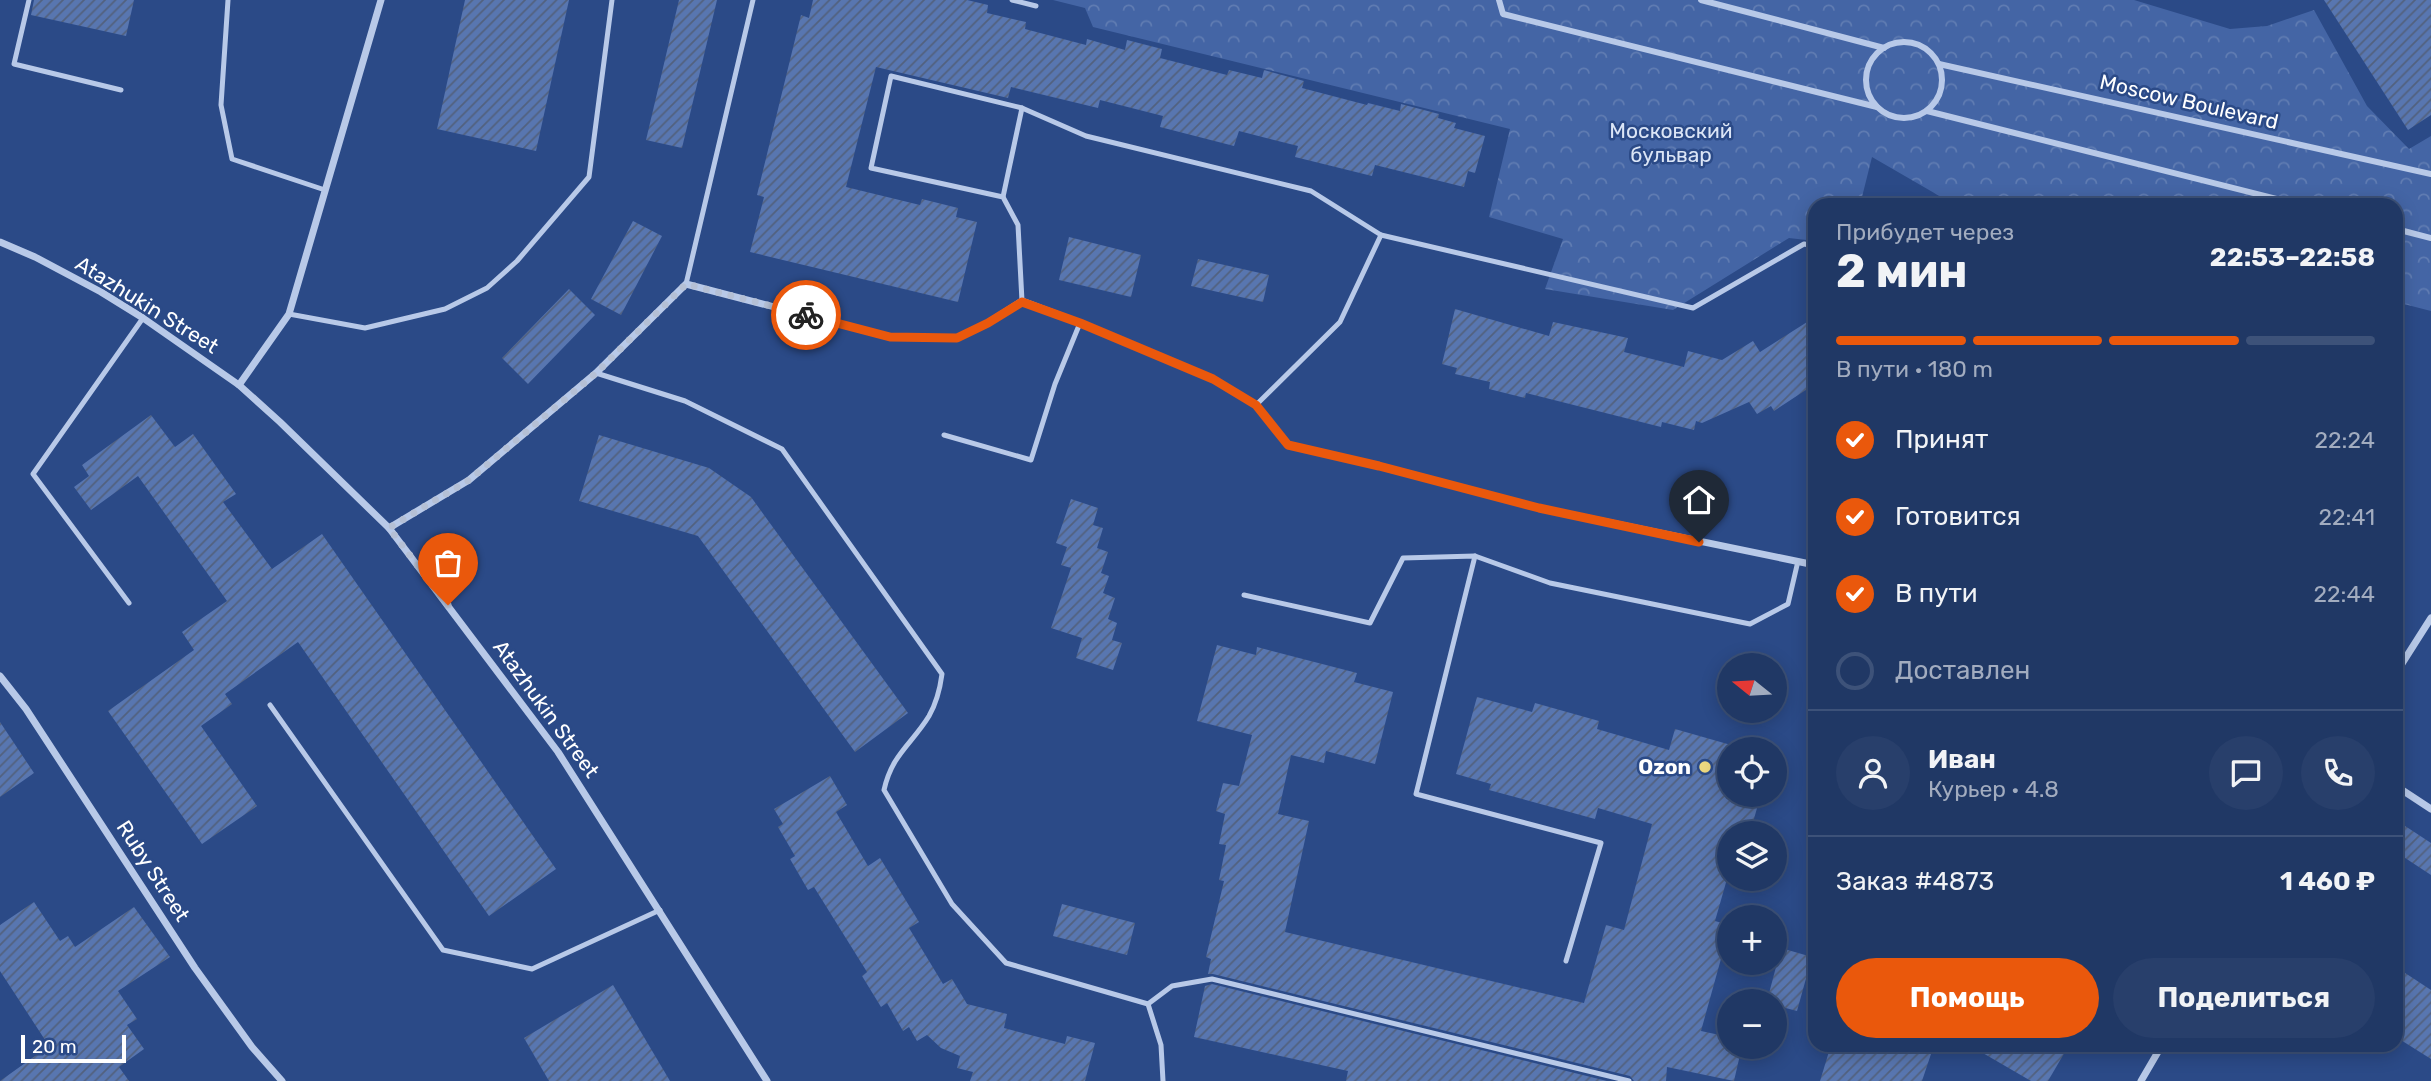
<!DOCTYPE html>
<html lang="ru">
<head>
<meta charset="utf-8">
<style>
  :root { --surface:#203865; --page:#283f6b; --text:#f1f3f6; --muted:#a2acbf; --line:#3d5279; --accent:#ea580c }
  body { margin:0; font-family:Rubik,sans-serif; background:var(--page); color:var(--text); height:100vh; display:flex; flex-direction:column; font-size:26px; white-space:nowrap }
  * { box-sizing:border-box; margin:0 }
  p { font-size:23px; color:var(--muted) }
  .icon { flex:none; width:38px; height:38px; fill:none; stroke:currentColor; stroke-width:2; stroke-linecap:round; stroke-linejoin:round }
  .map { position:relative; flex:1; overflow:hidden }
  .sheet { position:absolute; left:1808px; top:198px; width:595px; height:854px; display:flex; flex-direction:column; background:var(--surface); border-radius:21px; box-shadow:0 4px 18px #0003,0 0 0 2px var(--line) }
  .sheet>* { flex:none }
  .needle { width:46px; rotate:288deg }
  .controls { position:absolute; left:1717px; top:653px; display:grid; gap:14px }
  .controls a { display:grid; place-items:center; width:70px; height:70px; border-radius:50%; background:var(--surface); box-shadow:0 4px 18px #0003,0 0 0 2px var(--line); font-size:35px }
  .scale { position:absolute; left:21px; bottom:18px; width:105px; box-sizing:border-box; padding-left:7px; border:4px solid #fff; border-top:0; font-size:19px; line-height:24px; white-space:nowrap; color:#fff; -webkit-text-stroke:5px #2b4a87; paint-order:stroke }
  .pin { position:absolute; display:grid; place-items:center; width:60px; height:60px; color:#fff; margin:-72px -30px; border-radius:50% 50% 50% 0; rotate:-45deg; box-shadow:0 0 7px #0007 }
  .pin .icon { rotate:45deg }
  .courier { position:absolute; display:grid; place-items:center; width:70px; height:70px; margin:-35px; border:5px solid #ea580c; border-radius:50%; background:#fff; color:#222; box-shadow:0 2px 9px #0007 }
  .summary em { font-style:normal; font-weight:700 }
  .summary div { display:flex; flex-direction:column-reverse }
  .summary { display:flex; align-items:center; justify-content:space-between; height:119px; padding:0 28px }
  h1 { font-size:46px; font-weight:700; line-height:52px }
  .bar { display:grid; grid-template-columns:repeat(4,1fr); gap:10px 7px; align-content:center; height:84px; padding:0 28px }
  .bar i { height:9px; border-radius:5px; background:var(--line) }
  .bar .selected { background:var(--accent) }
  .bar p { grid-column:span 4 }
  .line { display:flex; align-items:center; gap:18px; padding:0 28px; border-top:2px solid var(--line) }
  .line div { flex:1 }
  .round { display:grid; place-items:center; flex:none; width:74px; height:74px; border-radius:37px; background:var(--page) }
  ol { padding:0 28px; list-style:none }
  li { display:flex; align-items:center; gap:21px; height:77px }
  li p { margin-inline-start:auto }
  li .icon { padding:7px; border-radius:50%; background:var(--accent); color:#fff; stroke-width:4 }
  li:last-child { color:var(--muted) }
  li i { width:38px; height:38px; border:4px solid var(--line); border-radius:50% }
  .button { display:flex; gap:14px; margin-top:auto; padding:14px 28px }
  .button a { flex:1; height:80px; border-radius:42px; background:var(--accent); color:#fff; font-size:28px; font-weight:700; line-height:80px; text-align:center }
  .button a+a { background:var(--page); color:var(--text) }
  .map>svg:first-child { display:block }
</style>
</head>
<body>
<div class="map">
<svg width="2431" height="1081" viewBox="0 0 2431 1081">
  <defs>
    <pattern id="park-crowns" width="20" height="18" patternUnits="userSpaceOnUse" patternTransform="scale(1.75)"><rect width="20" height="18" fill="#4465a5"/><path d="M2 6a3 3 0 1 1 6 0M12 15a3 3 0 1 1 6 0" fill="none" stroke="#607cb2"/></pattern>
    <pattern id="building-hatch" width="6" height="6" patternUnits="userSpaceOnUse" patternTransform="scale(1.75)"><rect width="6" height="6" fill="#5876b0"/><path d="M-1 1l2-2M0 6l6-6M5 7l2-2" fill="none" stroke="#52617e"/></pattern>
  </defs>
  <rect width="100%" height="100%" fill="#2b4a87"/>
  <polygon fill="url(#park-crowns)" points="1053,0 2134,0 2230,29 2267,26 2314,10 2367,106 2409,149 2431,136 2431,311 2396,302 2396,205 1955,205 1872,157 1860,205 1815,205 1815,241 1789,238 1673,310 1545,289 1563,239 1489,217 1510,129 1093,27 1085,8"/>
  <g fill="url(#building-hatch)">
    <polygon points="34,0 134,0 126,36 31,15"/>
    <polygon points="465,0 569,0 536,151 437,129"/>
    <polygon points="679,0 717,0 682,148 646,140"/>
    <polygon points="813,0 967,0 988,5 987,13 1026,22 1025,29 1086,45 1087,39 1125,50 1127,40 1162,49 1160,58 1227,75 1229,70 1262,78 1264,70 1304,81 1302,88 1367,105 1368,103 1400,111 1401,104 1439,114 1438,118 1456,123 1454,128 1485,136 1475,173 1468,171 1464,187 1375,165 1372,176 1295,157 1298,146 1239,131 1234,146 1160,127 1163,116 1100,100 1098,108 1011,87 1008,98 876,67 846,187 920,205 922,199 958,208 956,217 977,222 958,302 750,252 764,197 757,195 801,15 809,18"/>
    <polygon points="2324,0 2431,0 2431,115 2408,130"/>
    <polygon points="633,221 662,236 621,315 591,299"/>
    <polygon points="1069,237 1141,255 1131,297 1059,280"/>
    <polygon points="1198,259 1269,275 1263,302 1191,286"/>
    <polygon points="569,289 595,315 528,384 502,358"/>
    <polygon points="1455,309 1549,336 1553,322 1628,338 1624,352 1684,367 1688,351 1722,360 1753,341 1760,352 1815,317 1815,384 1774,411 1771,406 1757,414 1749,402 1702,423 1696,421 1694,430 1662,422 1661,427 1526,393 1525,398 1489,389 1490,382 1455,374 1457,368 1442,364"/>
    <polygon points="151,415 175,447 193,434 236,494 223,502 272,569 322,534 556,869 489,916 298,642 225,694 232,704 201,726 257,806 202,844 108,711 194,650 182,632 227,601 138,476 91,510 74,487 89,476 82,465"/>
    <polygon points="599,435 709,468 751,497 908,713 855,752 698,536 579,501"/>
    <polygon points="1071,499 1098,508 1093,525 1103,528 1097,548 1108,552 1101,573 1109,576 1103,593 1115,598 1108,619 1117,623 1112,640 1122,643 1113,670 1076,658 1082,638 1051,628 1071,568 1061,565 1067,547 1056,543"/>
    <polygon points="1217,645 1256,655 1257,647 1357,673 1354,682 1393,692 1375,764 1326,751 1324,763 1291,755 1278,814 1309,821 1285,932 1584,1003 1606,925 1624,930 1652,824 1598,808 1595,819 1489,790 1491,784 1456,774 1477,697 1532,712 1535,703 1599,721 1597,729 1669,750 1675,729 1745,749 1729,749 1729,794 1761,794 1750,833 1729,833 1729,872 1715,921 1729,925 1729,930 1701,1031 1729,1037 1729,1046 1742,1046 1734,1081 1667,1067 1666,1081 1634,1081 1630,1076 1213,974 1208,974 1211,959 1206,957 1224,881 1219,880 1226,845 1219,844 1225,814 1216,811 1223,783 1239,786 1252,735 1197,721"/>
    <polygon points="0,722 34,773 0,797"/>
    <polygon points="830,776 847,805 836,812 868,866 880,858 919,922 909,928 943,984 952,979 967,1004 1007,1014 1004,1028 1065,1044 1067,1036 1095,1043 1085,1081 970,1081 973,1072 957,1068 960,1056 941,1048 927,1035 917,1041 909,1027 903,1031 887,1003 881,1007 862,976 867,972 814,887 808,890 790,859 795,856 778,827 783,824 774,809"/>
    <polygon points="2396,820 2431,843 2431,875 2396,852"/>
    <polygon points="34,902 60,941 68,936 75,947 134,907 170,957 118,991 137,1019 127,1025 144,1049 119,1067 129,1081 0,1081 49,1046 0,971 0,925"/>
    <polygon points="1062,904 1135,923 1127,955 1053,936"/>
    <polygon points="1781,948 1812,957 1797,1011 1774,1005 1774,1001 1767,1001"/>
    <polygon points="2396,967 2431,990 2431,1059 2396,1037"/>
    <polygon points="1212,984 1607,1081 1346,1081 1348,1071 1194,1037 1205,986"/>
    <polygon points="613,985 670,1081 549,1081 524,1038"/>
    <polygon points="1831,1045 1934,1045 1922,1081 1820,1081"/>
    <polygon points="1969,1045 2069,1045 2048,1081 2031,1081"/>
  </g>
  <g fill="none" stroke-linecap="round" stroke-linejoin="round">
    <g stroke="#b8c9e8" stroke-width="5">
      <polyline points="29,0 14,64 121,90"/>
      <polyline points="228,0 221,105 232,159 325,190"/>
      <polyline points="1012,0 1036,6"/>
      <polyline points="1003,197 1022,108"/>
      <polyline points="686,284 753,0"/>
      <polyline points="1022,301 1018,225 1003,197 871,168 891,76 1022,108 1086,136 1311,191 1381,235"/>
      <polyline points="289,314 365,328 445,309 487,288 517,261 589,177 612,0"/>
      <path d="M596 373 685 401 782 449 942 674C940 689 937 702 929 716 912 744 892 754 884 790L952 904 1006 963 1148 1004"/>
      <polyline points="1256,405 1340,322 1381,235 1693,308 1804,244 1815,246"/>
      <polyline points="944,435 1031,460 1055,384 1080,323"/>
      <polyline points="1475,556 1416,794 1601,843 1566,961"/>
      <polyline points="1244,595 1370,623 1403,558 1475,556 1550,583 1750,624 1788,604 1798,561"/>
      <polyline points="129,603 33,474 143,318"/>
      <polyline points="270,705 443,950 532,969 660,910"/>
      <polyline points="1163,1081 1161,1045 1148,1004 1172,986 1212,979 1629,1081"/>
    </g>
    <g stroke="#b8c9e8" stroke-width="6">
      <polyline points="1499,0 1503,14 1877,107"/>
      <polyline points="1701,0 1884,48"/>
      <circle cx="1904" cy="80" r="38"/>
      <polyline points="1939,64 2431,174"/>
      <polyline points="1927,111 2301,205"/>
      <polyline points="2396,229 2431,238"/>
    </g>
    <g stroke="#b8c9e8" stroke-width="7">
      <polyline points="0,242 35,257 101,292 143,318 239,385 280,422 389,528 558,752 767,1081"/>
      <polyline points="239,385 289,314 381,0"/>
      <polyline points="389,528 469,480 596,373 686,284 890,337 957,338 988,323 1022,301 1080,323 1213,379 1256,405 1288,445 1379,466 1539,508 1815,565"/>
      <polyline points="2396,673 2431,618"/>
      <polyline points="0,676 26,709 195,968 252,1047 282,1081"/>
      <polyline points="2396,786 2431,809"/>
      <polyline points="2141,1081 2162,1045"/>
    </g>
  </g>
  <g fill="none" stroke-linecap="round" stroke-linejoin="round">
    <polyline stroke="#b5c0d5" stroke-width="7" stroke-dasharray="0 12.6" points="448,605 389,528 469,480 596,373 686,284 806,315"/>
    <polyline stroke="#ea580c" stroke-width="9" points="806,315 890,337 957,338 988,323 1022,302 1080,323 1213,379 1256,405 1288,445 1379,466 1539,508 1699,542"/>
  </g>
  <circle fill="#edd980" stroke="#2b4a87" stroke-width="2.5" cx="1705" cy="767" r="7"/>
  <g text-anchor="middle" stroke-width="5" stroke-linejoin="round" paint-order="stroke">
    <g font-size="21" fill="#fff" stroke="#2b4a87">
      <text transform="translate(2189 102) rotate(13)" y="7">Moscow Boulevard</text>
      <text transform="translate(147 305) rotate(32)" y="7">Atazhukin Street</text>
      <text transform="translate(546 709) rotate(54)" y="7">Atazhukin Street</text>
      <text transform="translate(153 871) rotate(57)" y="7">Ruby Street</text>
    </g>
    <g font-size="21" fill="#dbe5f6" stroke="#2b4a87">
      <text x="1671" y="138">Московский<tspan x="1671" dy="24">бульвар</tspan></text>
    </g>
    <g font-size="21" font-weight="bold" fill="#fff" stroke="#2b4a87" text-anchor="end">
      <text x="1691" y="774">Ozon</text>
    </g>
  </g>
</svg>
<div class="controls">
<a><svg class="needle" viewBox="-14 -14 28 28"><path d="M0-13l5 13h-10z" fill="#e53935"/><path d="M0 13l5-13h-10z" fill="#a2acbf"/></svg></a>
<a><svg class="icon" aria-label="locate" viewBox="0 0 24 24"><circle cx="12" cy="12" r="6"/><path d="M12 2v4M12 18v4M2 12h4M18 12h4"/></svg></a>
<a><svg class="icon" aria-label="layers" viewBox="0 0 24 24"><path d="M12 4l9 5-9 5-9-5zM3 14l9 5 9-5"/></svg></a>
<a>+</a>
<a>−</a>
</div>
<div class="scale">20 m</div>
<div class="pin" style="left:448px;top:605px;background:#ea580c"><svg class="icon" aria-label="bag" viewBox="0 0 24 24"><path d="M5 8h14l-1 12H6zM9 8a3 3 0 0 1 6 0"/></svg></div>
<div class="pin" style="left:1699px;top:542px;background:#1f2937"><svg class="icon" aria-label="home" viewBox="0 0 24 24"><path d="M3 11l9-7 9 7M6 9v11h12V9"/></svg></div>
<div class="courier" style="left:806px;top:315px"><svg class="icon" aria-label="bike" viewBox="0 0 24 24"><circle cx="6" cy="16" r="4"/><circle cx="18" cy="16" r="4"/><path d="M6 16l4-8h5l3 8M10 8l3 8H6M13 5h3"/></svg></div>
<section class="sheet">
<div class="summary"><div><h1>2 мин</h1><p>Прибудет через</p></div><em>22:53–22:58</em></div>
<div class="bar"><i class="selected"></i><i class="selected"></i><i class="selected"></i><i></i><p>В пути · 180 m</p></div>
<ol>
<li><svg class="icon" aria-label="check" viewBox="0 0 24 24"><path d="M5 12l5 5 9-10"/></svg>Принят<p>22:24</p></li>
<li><svg class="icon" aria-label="check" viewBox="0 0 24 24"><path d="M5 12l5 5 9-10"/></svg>Готовится<p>22:41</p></li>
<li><svg class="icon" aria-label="check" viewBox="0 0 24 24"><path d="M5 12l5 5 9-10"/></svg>В пути<p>22:44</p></li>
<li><i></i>Доставлен</li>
</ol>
<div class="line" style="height:126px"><a class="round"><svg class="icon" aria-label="person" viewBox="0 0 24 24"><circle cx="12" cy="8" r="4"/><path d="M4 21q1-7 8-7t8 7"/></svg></a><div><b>Иван</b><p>Курьер · 4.8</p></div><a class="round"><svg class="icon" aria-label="chat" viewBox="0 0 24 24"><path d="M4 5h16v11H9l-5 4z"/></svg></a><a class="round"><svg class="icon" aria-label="phone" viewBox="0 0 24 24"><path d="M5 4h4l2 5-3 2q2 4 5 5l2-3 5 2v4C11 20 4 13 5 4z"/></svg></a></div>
<div class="line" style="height:91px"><div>Заказ #4873</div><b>1 460 ₽</b></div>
<div class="button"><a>Помощь</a><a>Поделиться</a></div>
</section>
</div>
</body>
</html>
